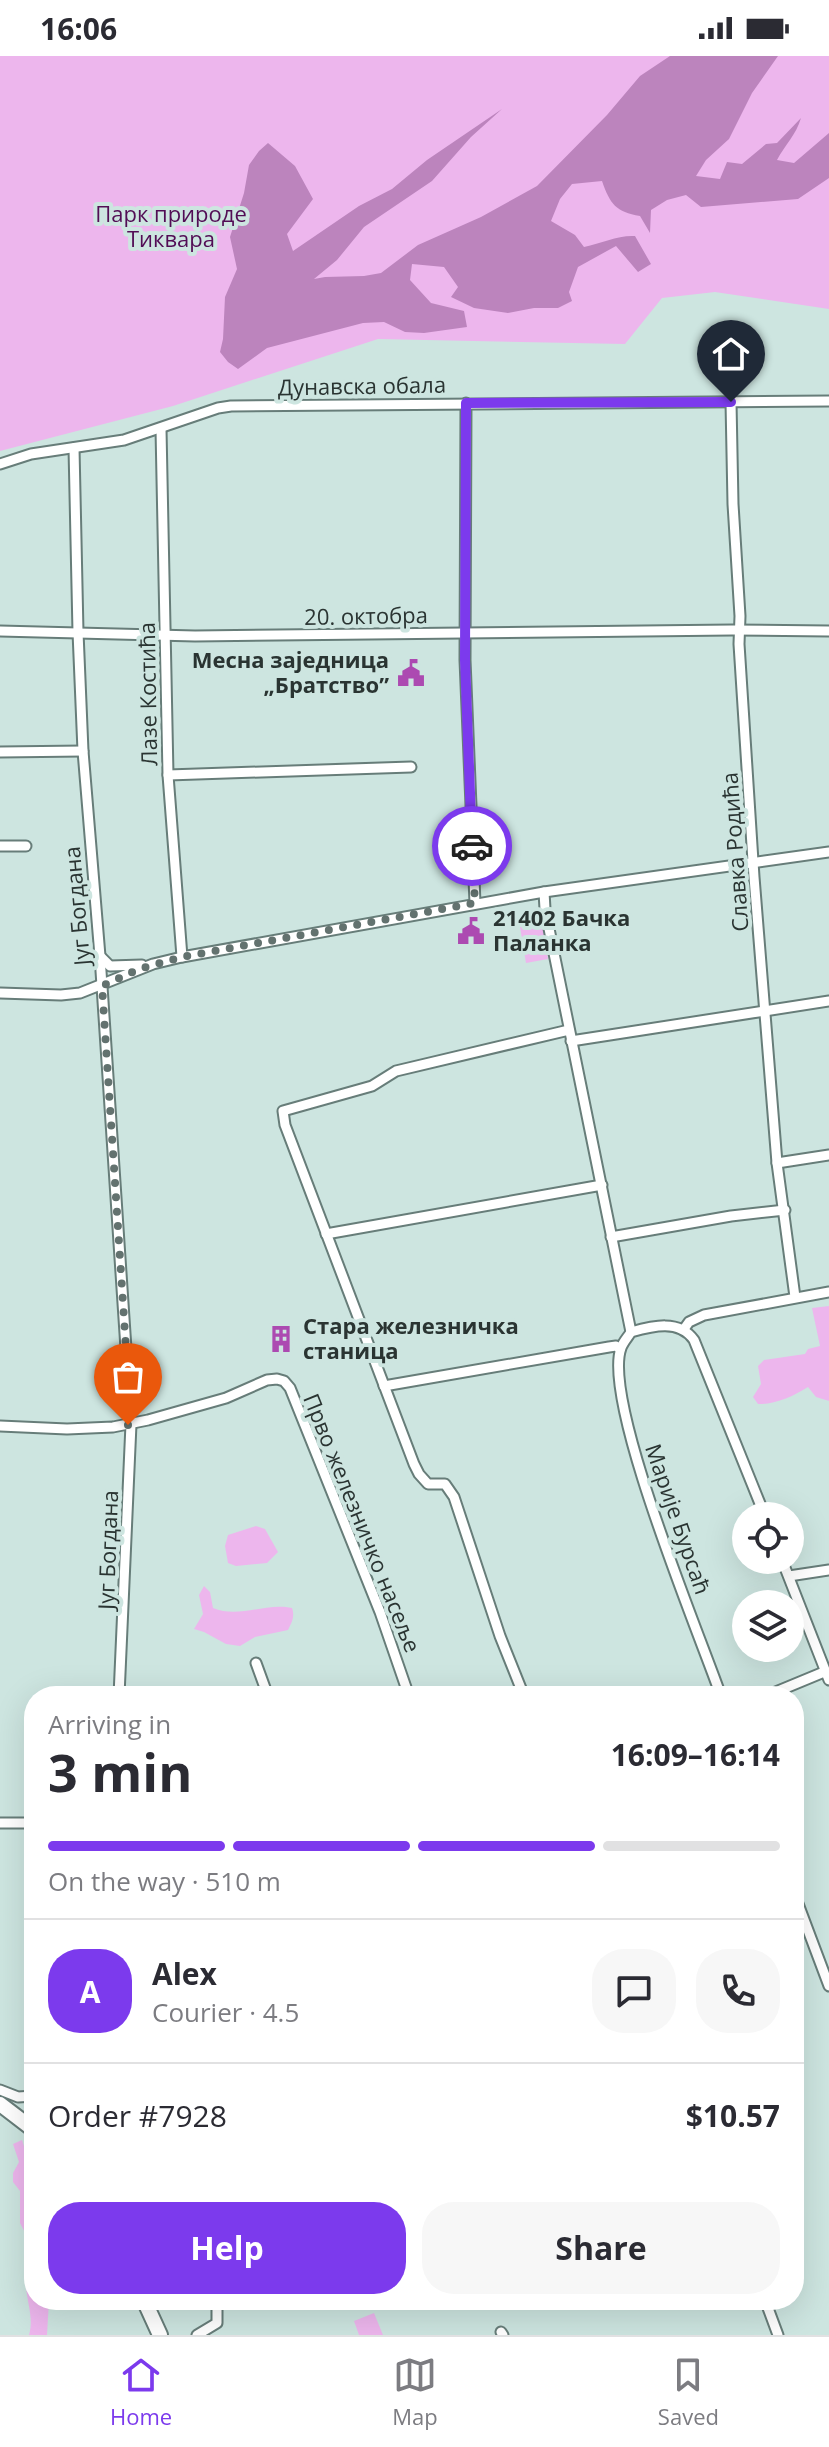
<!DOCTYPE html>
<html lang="en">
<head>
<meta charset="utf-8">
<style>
  :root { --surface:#fff; --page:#f7f7f7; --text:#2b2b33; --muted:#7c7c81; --line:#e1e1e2; --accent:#7c3aed }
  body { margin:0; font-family:"Open Sans",sans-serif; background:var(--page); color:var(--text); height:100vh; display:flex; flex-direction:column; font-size:30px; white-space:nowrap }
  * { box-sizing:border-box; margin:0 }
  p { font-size:26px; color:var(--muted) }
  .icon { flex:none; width:44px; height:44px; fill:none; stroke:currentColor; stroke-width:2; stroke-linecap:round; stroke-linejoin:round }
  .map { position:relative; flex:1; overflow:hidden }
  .side { position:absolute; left:24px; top:1630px; width:780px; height:624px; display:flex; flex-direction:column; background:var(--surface); border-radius:32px; box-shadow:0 8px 32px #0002 }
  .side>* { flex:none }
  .fabs { position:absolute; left:732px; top:1446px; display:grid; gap:16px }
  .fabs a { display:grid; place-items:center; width:72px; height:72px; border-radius:50%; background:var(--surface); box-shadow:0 8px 32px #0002; font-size:40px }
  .pin { position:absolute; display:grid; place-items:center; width:68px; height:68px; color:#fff; margin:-82px -34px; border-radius:50% 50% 50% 0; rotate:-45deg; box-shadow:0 0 8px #0007 }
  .pin .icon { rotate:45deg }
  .courier { position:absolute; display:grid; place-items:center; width:80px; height:80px; margin:-40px; border:6px solid #7c3aed; border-radius:50%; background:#fff; color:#222; box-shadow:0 2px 10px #0007 }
  .headline em { font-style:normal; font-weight:700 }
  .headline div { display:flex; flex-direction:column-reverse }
  .headline { display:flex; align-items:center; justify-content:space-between; height:136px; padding:0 24px }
  h1 { font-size:52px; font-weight:700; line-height:60px }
  .bar { display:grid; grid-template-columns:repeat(4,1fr); gap:12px 8px; align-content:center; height:96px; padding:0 24px }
  .bar i { height:10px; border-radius:6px; background:var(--line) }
  .bar .on { background:var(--accent) }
  .bar p { grid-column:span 4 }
  .line { display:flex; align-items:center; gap:20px; padding:0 24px; border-top:2px solid var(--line) }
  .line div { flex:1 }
  .round { display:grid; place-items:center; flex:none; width:84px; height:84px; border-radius:32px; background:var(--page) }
  .button { display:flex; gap:16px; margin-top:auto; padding:16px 24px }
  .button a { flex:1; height:92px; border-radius:32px; background:var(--accent); color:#fff; font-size:32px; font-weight:700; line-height:92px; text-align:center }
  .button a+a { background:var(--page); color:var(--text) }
  .status { display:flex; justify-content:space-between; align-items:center; height:56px; padding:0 40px; background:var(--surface); direction:ltr }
  .status svg { height:22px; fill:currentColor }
  .tabs { display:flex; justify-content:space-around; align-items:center; height:112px; border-top:2px solid var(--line); background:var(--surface); font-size:22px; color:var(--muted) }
  .tabs a { display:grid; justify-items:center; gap:4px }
  .tabs .on { color:var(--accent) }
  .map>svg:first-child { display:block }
</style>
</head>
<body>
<div class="status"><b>16:06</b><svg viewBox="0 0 49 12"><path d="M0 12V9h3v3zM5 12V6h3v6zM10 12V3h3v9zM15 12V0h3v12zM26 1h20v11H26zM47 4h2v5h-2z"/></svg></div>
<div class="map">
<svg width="829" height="2279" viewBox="0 0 829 2279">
  <rect width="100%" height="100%" fill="#cde5e0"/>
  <g fill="#edb6ed">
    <polygon points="0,0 829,0 829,253 715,236 662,242 625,288 378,283 173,350 0,395"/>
    <polygon points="542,867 548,903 526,907 520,871"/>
    <path d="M829 1250V1345L816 1341 808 1331C794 1340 774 1349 758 1348L753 1341 761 1328 758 1310 764 1304 805 1298 808 1293 820 1290 812 1252Z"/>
    <polygon points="256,1470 265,1473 278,1496 267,1507 236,1510 228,1507 225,1490 228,1479"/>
    <path d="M204 1530 210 1536 213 1552C239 1563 266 1546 292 1552 295 1561 292 1566 288 1574L255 1581 240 1590 226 1588 204 1576 194 1573 203 1558 199 1539Z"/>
    <polygon points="22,2084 34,2122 34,2194 20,2167 20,2135 13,2126 13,2117 19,2106 13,2088"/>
    <path d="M34 2218V2244H49L47 2279H29C34 2262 27 2247 26 2230Z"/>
    <polygon points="374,2257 383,2279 359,2279 354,2265"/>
  </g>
  <path fill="#bc84bd" d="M670 0H778L752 37 729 83 706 104 696 120 720 123 727 106 742 108 766 88 777 87 801 62C796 79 785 89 777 104L794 107 829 77V122L798 143 701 151 686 139 667 144 651 154 650 177 640 160C616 156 610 148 602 125L572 128 560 143 551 165 575 179 584 191C602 187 618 179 635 180L651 208 638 216 616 190 578 211 569 236 572 245 558 252H534L508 257 474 252 451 241 458 231 444 211 412 208 410 224 431 247 464 255 467 271 424 277 405 276 384 266 363 267 267 292 238 313 228 306 220 296 223 283 225 241 237 213 230 181 244 137 249 109 259 95 268 87 295 110 313 143 287 178 293 195 359 150 392 133 427 104 502 53 471 81 432 125 364 171 337 204 314 223 325 221 364 220 381 217 418 189 481 161 537 130 607 59 640 20Z"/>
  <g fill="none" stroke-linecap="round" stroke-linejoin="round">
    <g stroke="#677d79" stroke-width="13">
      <g id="street">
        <polyline points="731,346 733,448 740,560 739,588 754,821 777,1107 795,1241"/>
        <polyline points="466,347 465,604 475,847"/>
        <polyline points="161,373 168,719 182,901"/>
        <polyline points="74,392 78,576 83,695 100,900 131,1368 119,1640"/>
        <polyline points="0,408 31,398 124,384 218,352 231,350 829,345"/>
        <polyline points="0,575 195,580 732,574 829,575"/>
        <polyline points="0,696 83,695"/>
        <polyline points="168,719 411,711"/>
        <polyline points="0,790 26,790"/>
        <polyline points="544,836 545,853 631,1276"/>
        <polyline points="101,901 110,910 142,909"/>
        <polyline points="0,937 61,939 80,937 153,908 182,901 544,836 829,796"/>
        <polyline points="571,985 829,945"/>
        <polyline points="777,1107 829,1099"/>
        <polyline points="326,1178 602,1129"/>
        <polyline points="611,1181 731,1160 785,1154"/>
        <polyline points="684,1273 689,1266 704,1259 829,1236"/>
        <polyline points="384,1330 609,1291 616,1290 620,1293"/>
        <polyline points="0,1370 67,1373 113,1371 148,1364 226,1342 267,1324 277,1323 284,1325 290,1332 380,1556 409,1640"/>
        <polyline points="782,1504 829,1624"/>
        <polyline points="789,1520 829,1514"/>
        <polyline points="256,1607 268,1640"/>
        <polyline points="524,1640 500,1580 454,1441 445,1428 428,1428 419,1418 414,1408 285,1069 283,1055 372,1030 396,1015 569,974"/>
        <path d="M721 1640C699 1577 602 1345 621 1292 623 1286 628 1281 631 1276 653 1270 679 1263 694 1284L765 1460"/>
        <polyline points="766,1640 824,1616"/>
        <polyline points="0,1767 34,1767"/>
        <polyline points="794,1837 829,1930"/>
        <polyline points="0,2034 18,2041 34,2040"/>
        <polyline points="765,2244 778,2279"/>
        <polyline points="501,2276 503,2279"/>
        <polyline points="197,2279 217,2267 217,2251 214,2244"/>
      </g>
    </g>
    <g stroke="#677d79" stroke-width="18">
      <g id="secondary">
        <polyline points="0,2048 34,2074"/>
        <polyline points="144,2244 160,2279"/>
      </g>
    </g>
    <use href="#street" stroke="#fff" stroke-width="9"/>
    <use href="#secondary" stroke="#fff" stroke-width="14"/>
  </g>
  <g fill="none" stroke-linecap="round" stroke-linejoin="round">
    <polyline stroke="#63726f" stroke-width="8" stroke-dasharray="0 14.4" points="128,1369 131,1368 102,930 139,913 182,901 475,847 472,790"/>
    <polyline stroke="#7c3aed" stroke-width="10" points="472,790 465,604 466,347 731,346"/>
  </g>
  <defs>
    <g id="civic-bare" transform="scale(2.16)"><path d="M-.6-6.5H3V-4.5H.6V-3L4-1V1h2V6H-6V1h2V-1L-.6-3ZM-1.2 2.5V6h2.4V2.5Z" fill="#ac4ab1" stroke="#cde5e0" stroke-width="2.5" paint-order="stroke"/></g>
    <g id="building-bare" transform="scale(2.16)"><path d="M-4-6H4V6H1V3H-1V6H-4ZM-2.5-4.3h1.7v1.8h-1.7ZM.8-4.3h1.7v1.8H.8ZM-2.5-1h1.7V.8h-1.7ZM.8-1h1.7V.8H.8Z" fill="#ac4ab1" stroke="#cde5e0" stroke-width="2.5" paint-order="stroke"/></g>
  </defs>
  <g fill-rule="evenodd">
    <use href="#civic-bare" x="411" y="617"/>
    <use href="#civic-bare" x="471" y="875"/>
    <use href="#building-bare" x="281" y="1283"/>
  </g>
  <g text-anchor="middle" stroke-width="8" stroke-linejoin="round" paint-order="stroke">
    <g font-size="22" fill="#520d55" stroke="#cde5e0">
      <text x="171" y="166">Парк природе<tspan x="171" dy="25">Тиквара</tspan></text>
    </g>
    <g font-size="22" fill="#2a3432" stroke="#cde5e0">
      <text transform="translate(362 330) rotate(-1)" y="8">Дунавска обала</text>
      <text transform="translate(366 560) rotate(-1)" y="8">20. октобра</text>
      <text transform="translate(148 638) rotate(-91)" y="8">Лазе Костића</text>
      <text transform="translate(735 796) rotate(-94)" y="8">Славка Родића</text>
      <text transform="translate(77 850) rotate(-95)" y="8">Југ Богдана</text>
      <text transform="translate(678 1463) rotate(71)" y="8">Марије Бурсаћ</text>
      <text transform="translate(362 1467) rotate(68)" y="8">Прво железничко насеље</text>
      <text transform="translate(108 1494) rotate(-88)" y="8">Југ Богдана</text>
    </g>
    <g font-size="22" font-weight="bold" fill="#2a3432" stroke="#cde5e0" text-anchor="start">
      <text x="389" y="612" text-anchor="end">Месна заједница<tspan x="389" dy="25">„Братство”</tspan></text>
      <text x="493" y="870">21402 Бачка<tspan x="493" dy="25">Паланка</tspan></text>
      <text x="303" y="1278">Стара железничка<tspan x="303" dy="25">станица</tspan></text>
    </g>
  </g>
</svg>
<div class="fabs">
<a><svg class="icon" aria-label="locate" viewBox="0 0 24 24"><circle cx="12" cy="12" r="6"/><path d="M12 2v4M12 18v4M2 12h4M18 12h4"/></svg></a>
<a><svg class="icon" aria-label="layers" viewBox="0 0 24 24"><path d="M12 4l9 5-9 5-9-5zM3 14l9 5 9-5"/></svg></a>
</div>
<div class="pin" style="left:128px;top:1369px;background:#ea580c"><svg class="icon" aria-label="bag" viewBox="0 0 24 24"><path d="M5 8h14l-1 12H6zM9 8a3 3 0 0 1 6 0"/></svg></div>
<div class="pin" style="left:731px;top:346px;background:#1f2937"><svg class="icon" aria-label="home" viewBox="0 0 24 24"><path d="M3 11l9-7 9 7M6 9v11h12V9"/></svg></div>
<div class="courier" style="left:472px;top:790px"><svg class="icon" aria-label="car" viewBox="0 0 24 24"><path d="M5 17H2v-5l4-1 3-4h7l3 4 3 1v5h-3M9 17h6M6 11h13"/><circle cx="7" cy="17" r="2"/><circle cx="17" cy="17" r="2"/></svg></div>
<section class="side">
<div class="headline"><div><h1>3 min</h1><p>Arriving in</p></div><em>16:09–16:14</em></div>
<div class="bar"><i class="on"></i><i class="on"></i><i class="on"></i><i></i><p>On the way · 510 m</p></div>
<div class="line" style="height:144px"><b class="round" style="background:var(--accent);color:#fff">A</b><div><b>Alex</b><p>Courier · 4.5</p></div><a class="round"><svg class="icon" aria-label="chat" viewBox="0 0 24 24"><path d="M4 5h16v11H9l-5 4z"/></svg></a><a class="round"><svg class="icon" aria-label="phone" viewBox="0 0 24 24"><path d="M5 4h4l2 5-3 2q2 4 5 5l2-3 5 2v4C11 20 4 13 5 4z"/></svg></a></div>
<div class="line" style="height:104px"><div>Order #7928</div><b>$10.57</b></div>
<div class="button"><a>Help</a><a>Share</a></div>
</section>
</div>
<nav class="tabs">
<a class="on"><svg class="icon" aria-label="home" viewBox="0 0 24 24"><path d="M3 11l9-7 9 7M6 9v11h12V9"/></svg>Home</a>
<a><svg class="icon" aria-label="map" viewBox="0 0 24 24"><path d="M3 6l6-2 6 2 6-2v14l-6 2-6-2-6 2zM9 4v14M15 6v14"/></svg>Map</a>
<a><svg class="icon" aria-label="saved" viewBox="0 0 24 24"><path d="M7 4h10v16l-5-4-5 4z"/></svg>Saved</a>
</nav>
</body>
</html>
